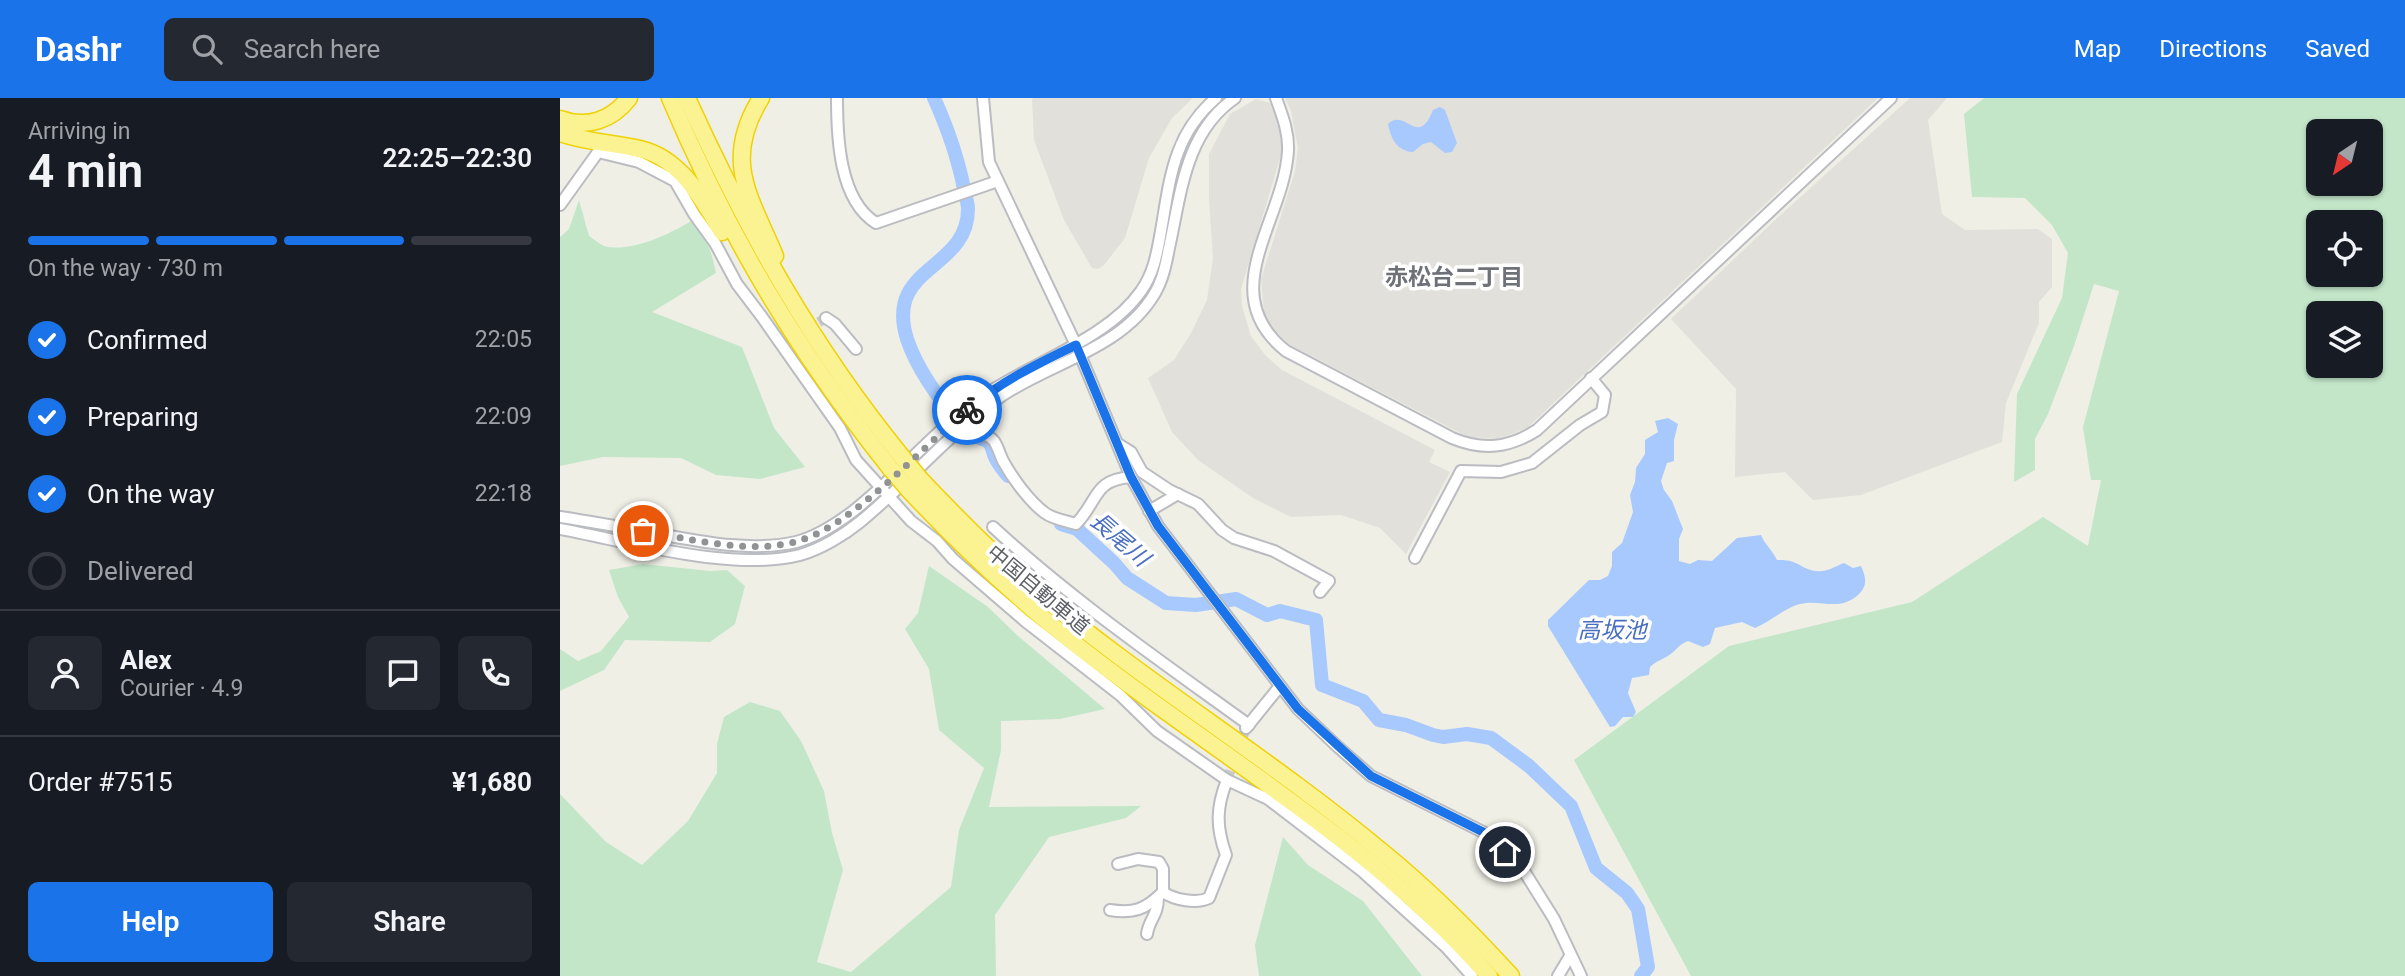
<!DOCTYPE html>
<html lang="en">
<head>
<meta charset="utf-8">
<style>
  :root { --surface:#171b24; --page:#242831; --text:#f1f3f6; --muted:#9ea1a6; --line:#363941; --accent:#1a73e8 }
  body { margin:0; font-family:Roboto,"Noto Sans JP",sans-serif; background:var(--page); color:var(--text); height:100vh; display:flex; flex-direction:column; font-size:26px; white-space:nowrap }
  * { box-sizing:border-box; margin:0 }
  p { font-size:23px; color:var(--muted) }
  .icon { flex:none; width:38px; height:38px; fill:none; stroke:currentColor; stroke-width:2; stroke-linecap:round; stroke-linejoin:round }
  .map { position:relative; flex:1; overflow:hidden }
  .details { display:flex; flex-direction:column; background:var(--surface); width:560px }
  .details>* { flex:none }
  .needle { width:46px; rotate:215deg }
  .buttons { position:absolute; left:1746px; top:21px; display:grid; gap:14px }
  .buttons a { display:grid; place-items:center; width:77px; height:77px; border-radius:10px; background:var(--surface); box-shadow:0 2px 5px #0004; font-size:35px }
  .pin { position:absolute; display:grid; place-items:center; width:60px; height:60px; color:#fff; margin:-30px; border:4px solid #fff; border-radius:50%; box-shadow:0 2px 7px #0007 }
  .courier { position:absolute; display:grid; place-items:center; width:70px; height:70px; margin:-35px; border:5px solid #1a73e8; border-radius:50%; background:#fff; color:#222; box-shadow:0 2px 9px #0007 }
  .overview em { font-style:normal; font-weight:600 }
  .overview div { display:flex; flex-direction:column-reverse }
  .overview { display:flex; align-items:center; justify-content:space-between; height:119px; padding:0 28px }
  h1 { font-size:46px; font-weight:600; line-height:52px }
  .bar { display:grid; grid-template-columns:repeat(4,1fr); gap:10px 7px; align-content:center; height:84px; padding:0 28px }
  .bar i { height:9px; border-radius:5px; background:var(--line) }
  .bar .active { background:var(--accent) }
  .bar p { grid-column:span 4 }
  .line { display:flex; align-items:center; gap:18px; padding:0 28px; border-top:2px solid var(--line) }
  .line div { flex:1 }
  .round { display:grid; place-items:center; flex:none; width:74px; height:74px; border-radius:10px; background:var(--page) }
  ol { padding:0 28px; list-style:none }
  li { display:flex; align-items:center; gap:21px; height:77px }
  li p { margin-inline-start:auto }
  li .icon { padding:7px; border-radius:50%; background:var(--accent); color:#fff; stroke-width:4 }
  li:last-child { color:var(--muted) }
  li i { width:38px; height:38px; border:4px solid var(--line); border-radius:50% }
  .button { display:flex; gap:14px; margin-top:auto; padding:14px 28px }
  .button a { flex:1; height:80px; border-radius:10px; background:var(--accent); color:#fff; font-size:28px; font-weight:600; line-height:80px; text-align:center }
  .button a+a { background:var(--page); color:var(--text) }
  header { display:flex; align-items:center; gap:42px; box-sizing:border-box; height:98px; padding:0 35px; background:var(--accent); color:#fff }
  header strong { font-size:33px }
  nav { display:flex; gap:38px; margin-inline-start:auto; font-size:24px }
  .search { width:490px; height:63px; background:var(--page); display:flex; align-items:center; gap:18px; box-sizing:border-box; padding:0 24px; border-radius:10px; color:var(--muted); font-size:26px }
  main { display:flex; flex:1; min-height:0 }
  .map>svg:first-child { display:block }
</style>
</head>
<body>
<header>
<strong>Dashr</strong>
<div class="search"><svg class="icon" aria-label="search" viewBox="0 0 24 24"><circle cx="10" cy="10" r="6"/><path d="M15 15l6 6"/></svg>Search here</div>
<nav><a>Map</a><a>Directions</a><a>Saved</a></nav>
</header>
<main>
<section class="details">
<div class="overview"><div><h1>4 min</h1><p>Arriving in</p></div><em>22:25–22:30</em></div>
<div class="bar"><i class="active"></i><i class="active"></i><i class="active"></i><i></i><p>On the way · 730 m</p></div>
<ol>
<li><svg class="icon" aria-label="check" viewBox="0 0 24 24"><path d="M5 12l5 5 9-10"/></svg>Confirmed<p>22:05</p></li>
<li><svg class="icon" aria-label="check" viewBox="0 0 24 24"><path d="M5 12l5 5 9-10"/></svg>Preparing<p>22:09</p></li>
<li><svg class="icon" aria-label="check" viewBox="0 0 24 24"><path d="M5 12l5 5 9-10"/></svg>On the way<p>22:18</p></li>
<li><i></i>Delivered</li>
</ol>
<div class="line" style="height:126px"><a class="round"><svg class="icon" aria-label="person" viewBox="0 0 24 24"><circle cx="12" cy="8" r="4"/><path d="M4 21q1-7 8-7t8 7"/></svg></a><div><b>Alex</b><p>Courier · 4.9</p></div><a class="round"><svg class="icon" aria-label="chat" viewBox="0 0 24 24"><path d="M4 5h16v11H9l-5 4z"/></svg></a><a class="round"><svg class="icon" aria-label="phone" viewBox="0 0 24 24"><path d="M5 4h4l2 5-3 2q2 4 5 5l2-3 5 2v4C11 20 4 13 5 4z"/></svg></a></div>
<div class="line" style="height:91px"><div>Order #7515</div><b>¥1,680</b></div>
<div class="button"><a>Help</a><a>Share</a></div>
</section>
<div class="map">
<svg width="1845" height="878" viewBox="0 0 1845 878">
  <rect width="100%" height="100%" fill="#efefe6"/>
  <g fill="#e1e0da">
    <polygon points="474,0 633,0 612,20 589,60 565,140 544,167 538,171 532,170 504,122 474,42 472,1"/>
    <polygon points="725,0 1318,0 967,330 938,341 908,339 730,247 714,232 704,216 701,181 735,73 738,50 731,13"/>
    <polygon points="1350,0 1387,0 1368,22 1382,116 1405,132 1478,131 1492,141 1492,189 1479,204 1479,225 1446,305 1442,344 1301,397 1253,402 1225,374 1175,379 1176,291 1111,221 1215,122"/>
    <polygon points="696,1 710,5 718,23 723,50 681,191 682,208 691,238 705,257 722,272 875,352 869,364 890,374 846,456 820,430 781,417 731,419 693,400 638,362 612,334 588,280 614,262 631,235 647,202 653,160 649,102 649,56 670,16"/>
  </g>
  <g fill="#c3e6c9" fill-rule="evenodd">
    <path d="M1424 0H1845V878H1131L1014 662 1169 548 1352 504 1483 419 1528 448 1541 382H1531L1523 329 1559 193 1534 186 1514 248 1488 316 1475 341V372L1454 384 1457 296 1502 200 1508 155 1492 127 1465 100 1412 99 1404 16ZM1759 33H1811V86H1759ZM1759 124H1811V177H1759ZM1759 215H1811V268H1759Z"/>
    <path d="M19 102 29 138C35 142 42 148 48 149 76 153 111 135 133 122 147 138 152 155 156 175L92 214 182 249 214 330 245 369 200 381 156 377 121 360 43 359 0 368V139L9 131Z"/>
    <polygon points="83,466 150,473 167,472 185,488 175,526 150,544 65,542 44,572 0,593 0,551 18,563 41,553 69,519 58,499 49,472"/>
    <polygon points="369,468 428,509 458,538 545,611 500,621 441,623 441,652 429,709 581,708 566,720 489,739 435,817 436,878 0,878 0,696 46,744 82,767 128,723 157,675 157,646 164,619 190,604 220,613 241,643 264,693 272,735 283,772 257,864 291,874 391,789 399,732 424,670 379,632 369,571 345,531 358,515"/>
    <polygon points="723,739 748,767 803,803 862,878 699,878 695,847"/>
  </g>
  <g fill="#a8c9fd">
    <path d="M880 9 885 12 897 45 892 54 885 55 871 44 863 46 853 54C837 53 831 41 828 26 845 9 858 51 873 12Z"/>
    <path d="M1108 320 1118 326 1114 342V363L1107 365 1101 383 1104 392 1112 403 1123 431 1119 441V463L1130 466 1138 462 1152 463 1177 440 1201 437C1204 445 1212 452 1217 462 1239 461 1240 471 1256 473 1265 475 1276 468 1284 465L1293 470 1301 468C1306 479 1308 488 1298 497 1279 514 1261 501 1240 506 1226 509 1210 524 1195 530L1182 524 1155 530 1150 546 1143 549 1128 543C1120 546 1118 550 1112 555 1105 561 1097 562 1090 569L1089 577 1072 580 1068 595 1076 614 1073 619H1063L1055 628 1050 629 988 528V522L1029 482H1040L1048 478 1052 468V454L1062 445 1073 414 1070 397 1075 384 1076 370 1085 356V342L1098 334 1095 323Z"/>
  </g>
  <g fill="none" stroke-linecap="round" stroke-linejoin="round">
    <g stroke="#a8c9fd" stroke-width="14">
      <path d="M374 0C387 29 398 60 404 91 405 97 408 105 408 111 408 173 324 167 347 241 358 274 384 308 407 334 413 341 424 338 430 346 433 350 433 357 436 361 439 367 444 373 448 378"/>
      <polyline points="501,426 517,431 554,465 567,480 606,505 636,507 676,501 707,517 720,513 756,522 762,587 803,603 819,622 846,627 873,637 883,639 907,636 931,640 969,668 1011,708 1036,770 1067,795 1078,811 1088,869 1081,878"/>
    </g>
    <g stroke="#cacbc6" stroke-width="10" stroke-dasharray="10 5" stroke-linecap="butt">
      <polyline points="220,247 266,220"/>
      <polyline points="667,682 686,630"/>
    </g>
    <g stroke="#babcc1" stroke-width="14">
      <g id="minor">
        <path d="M277 0C277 39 279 102 316 125L438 83"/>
        <polyline points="423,0 429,64 516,247 571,379 598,428 738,611 778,649 811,678 927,736 964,773 994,821 1021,878"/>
        <path d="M716 0C722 17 729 34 728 53 724 123 653 195 726 253L892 340C923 353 949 350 977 332L1331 0"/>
        <polyline points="0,107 38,54 79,64 115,83 134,116 155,145 177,186 202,219 280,330 296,362 351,423 377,443 393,461 465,523 560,597 597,633 667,682 708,701 802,773 886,849 912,878"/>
        <polyline points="266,220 275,226 296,251"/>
        <path d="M407 326C414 336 427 334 434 343 438 349 440 357 443 363 453 381 469 403 485 415 493 421 506 423 516 426 539 402 533 382 571 379"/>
        <polyline points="558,346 571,354 582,374 609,392 638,406 662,432 674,440 714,453 769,483 760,494"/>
        <polyline points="589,413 618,396"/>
        <path d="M0 419C33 424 66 430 99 436 143 444 192 454 236 444 256 439 276 426 292 414 338 378 376 331 423 298 471 265 548 241 581 193 594 175 597 155 601 133 610 81 613 37 656 0"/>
        <path d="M433 429C512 502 602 564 689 627"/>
        <path d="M0 431C70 444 172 474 240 457 261 451 284 437 300 424 349 384 391 333 443 297 493 264 563 250 595 195 603 181 606 166 609 150 621 96 625 34 675 0"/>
        <polyline points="855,460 901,373 941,374 972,365 1020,327 1042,314 1045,297 1031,280"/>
        <polyline points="686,630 720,588"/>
        <path d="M558 766 578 761 599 764 603 771V794C614 802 637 806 649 800L666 757C656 729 656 710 667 682"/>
        <path d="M550 812C574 816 586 811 603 794"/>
        <path d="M587 836C589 821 598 818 598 799"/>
        <polyline points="998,878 1010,858"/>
      </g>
    </g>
    <g stroke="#f0d105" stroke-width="19">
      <g id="highway">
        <path d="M110 0C169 139 237 253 331 371"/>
        <path d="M127 0C187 132 251 247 342 359"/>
        <path d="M201 0C162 63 190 98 215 158"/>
        <path d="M0 21C27 31 52 22 69 0"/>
        <path d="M0 35C26 44 53 45 80 51 120 60 143 101 162 134"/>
        <path d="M360 381C395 418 431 455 470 488 582 583 708 659 821 753 868 791 910 833 951 878"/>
        <path d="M349 392C391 437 436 480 483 520 630 642 802 733 929 878"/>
      </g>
    </g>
    <use href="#minor" stroke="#fff" stroke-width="10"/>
    <use href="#highway" stroke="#fbf392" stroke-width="16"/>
    <g stroke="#f0d105" stroke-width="19" stroke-linecap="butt">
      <g id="highway-bridge">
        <polyline points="342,359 360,381"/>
        <polyline points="331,371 349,392"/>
      </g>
    </g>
    <use href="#highway-bridge" stroke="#fbf392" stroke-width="16"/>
  </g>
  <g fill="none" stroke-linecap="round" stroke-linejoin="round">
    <path stroke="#909293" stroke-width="7" stroke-dasharray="0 12.6" d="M83 433C130 441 191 457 238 443 294 427 361 350 407 312"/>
    <path stroke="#1a73e8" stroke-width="9" d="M407 312C440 284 477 266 516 247L571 379 598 428 738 611 811 678 927 736 945 754"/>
  </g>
  <g text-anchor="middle" stroke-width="7" stroke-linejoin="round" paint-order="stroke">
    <g font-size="21" fill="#5d6066" stroke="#fff">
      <text transform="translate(478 492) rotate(40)" y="7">中国自動車道</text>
    </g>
    <g font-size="23" font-weight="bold" fill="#6e7178" stroke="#fff">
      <text x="894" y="187">赤松台二丁目</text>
    </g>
    <g font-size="23" font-style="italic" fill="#4a6ec1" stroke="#fff">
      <text transform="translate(560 441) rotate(41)" y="8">長尾川</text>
      <text x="1052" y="540">高坂池</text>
    </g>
  </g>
</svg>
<div class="buttons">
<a><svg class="needle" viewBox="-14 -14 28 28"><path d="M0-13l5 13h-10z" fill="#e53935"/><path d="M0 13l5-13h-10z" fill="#9ea1a6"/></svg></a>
<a><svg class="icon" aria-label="locate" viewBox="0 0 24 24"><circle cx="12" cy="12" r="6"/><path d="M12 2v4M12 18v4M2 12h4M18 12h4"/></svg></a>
<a><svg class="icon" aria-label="layers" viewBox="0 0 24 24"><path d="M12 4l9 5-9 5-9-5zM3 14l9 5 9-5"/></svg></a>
</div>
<div class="pin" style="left:83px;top:433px;background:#ea580c"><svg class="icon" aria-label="bag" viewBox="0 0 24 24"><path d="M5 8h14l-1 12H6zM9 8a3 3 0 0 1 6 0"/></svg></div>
<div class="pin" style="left:945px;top:754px;background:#1f2937"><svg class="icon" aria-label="home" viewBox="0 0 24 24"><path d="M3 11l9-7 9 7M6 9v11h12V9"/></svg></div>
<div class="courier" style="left:407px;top:312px"><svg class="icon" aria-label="bike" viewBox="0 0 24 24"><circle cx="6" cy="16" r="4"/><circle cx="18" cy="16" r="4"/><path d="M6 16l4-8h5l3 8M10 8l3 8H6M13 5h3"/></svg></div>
</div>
</main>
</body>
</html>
